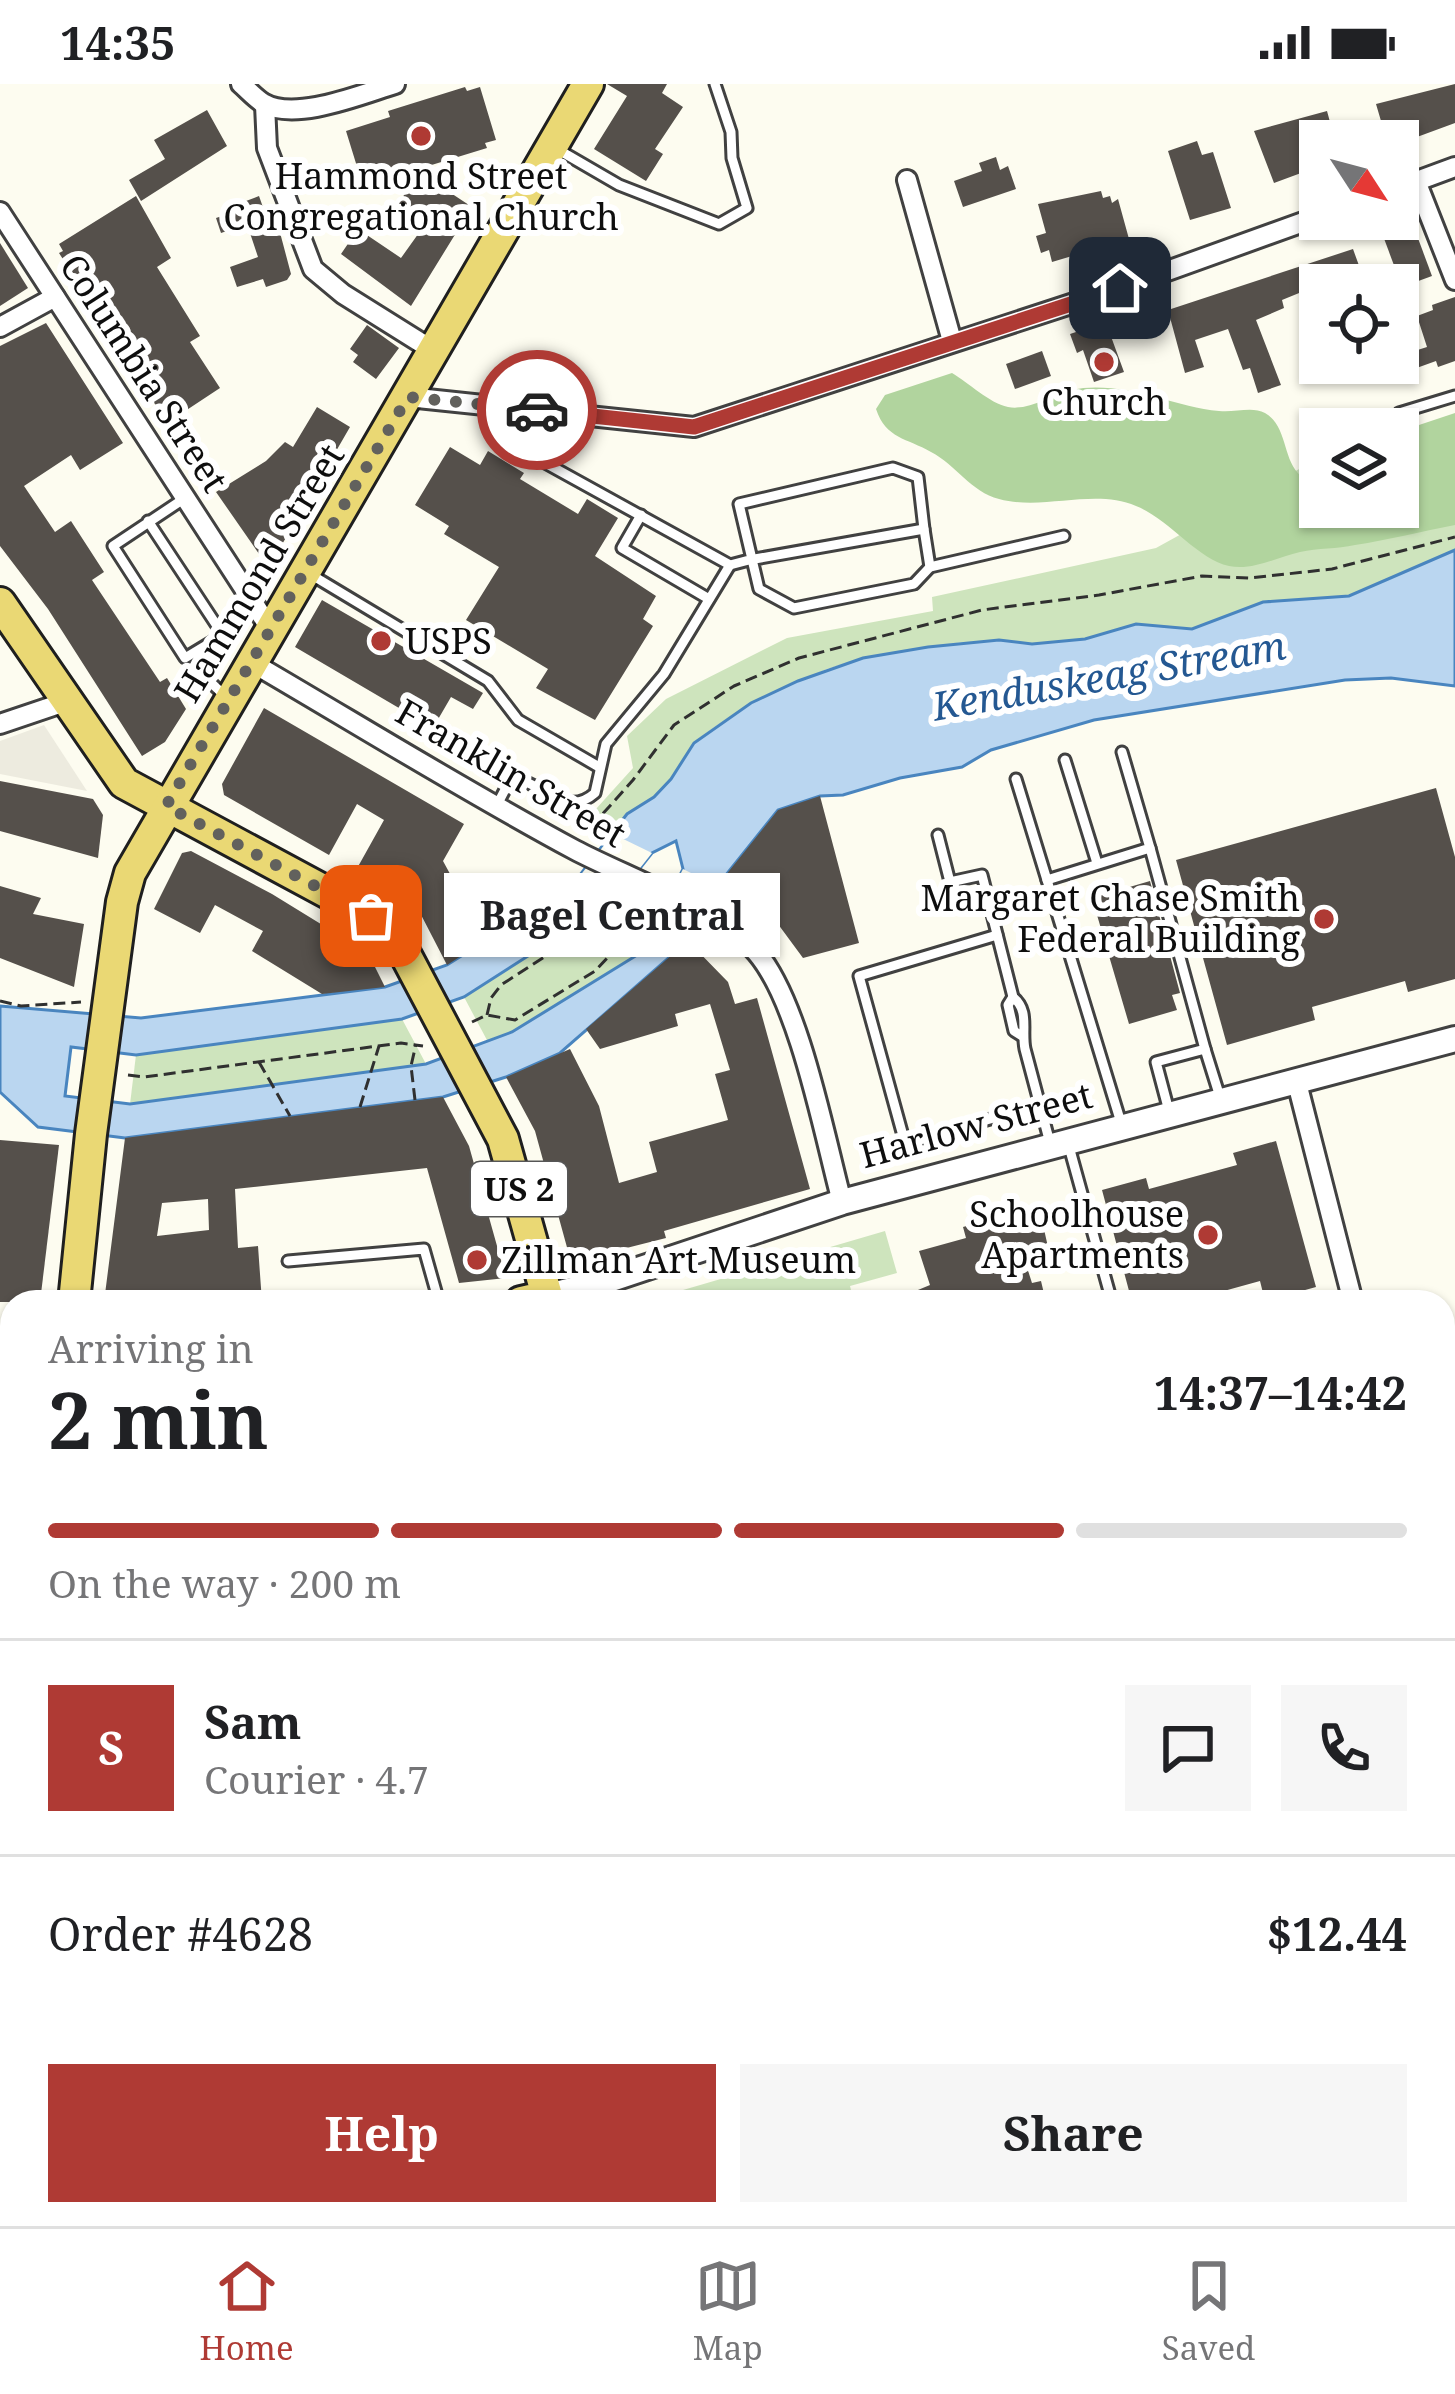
<!DOCTYPE html>
<html lang="en">
<head>
<meta charset="utf-8">
<style>
  :root { --surface:#fff; --page:#f6f6f6; --text:#202124; --muted:#757577; --line:#e0e0e0; --accent:#af3a34 }
  body { margin:0; font-family:"Noto Serif",serif; background:var(--page); color:var(--text); height:100vh; display:flex; flex-direction:column; font-size:45px; white-space:nowrap }
  * { box-sizing:border-box; margin:0 }
  p { font-size:39px; color:var(--muted) }
  .icon { flex:none; width:66px; height:66px; fill:none; stroke:currentColor; stroke-width:2; stroke-linecap:round; stroke-linejoin:round }
  .map { position:relative; flex:1; overflow:hidden }
  .details { position:absolute; left:0px; top:1206px; width:1455px; height:936px; display:flex; flex-direction:column; background:var(--surface); border-radius:36px 36px 0 0; box-shadow:0 3px 9px #0004 }
  .details>* { flex:none }
  .needle { width:78px; rotate:126deg }
  .tools { position:absolute; left:1299px; top:36px; display:grid; gap:24px }
  .tools a { display:grid; place-items:center; width:120px; height:120px; border-radius:0px; background:var(--surface); box-shadow:0 3px 9px #0004; font-size:60px }
  .pin { position:absolute; display:grid; place-items:center; width:102px; height:102px; color:#fff; margin:-51px; border-radius:24px; box-shadow:0 6px 18px #0006 }
  .courier { position:absolute; display:grid; place-items:center; width:120px; height:120px; margin:-60px; border:9px solid #af3a34; border-radius:50%; background:#fff; color:#222; box-shadow:0 3px 15px #0007 }
  .bubble { position:absolute; height:84px; border-radius:0px; background:var(--surface); box-shadow:0 3px 9px #0004; font-size:39px; font-weight:700; line-height:84px; text-align:center }
  .head em { font-style:normal; font-weight:700 }
  .head div { display:flex; flex-direction:column-reverse }
  .head { display:flex; align-items:center; justify-content:space-between; height:204px; padding:0 48px }
  h1 { font-size:78px; font-weight:700; line-height:90px }
  .bar { display:grid; grid-template-columns:repeat(4,1fr); gap:18px 12px; align-content:center; height:144px; padding:0 48px }
  .bar i { height:15px; border-radius:9px; background:var(--line) }
  .bar .on { background:var(--accent) }
  .bar p { grid-column:span 4 }
  .line { display:flex; align-items:center; gap:30px; padding:0 48px; border-top:3px solid var(--line) }
  .line div { flex:1 }
  .round { display:grid; place-items:center; flex:none; width:126px; height:126px; border-radius:0px; background:var(--page) }
  .cta { display:flex; gap:24px; margin-top:auto; padding:24px 48px }
  .cta a { flex:1; height:138px; border-radius:0px; background:var(--accent); color:#fff; font-size:48px; font-weight:700; line-height:138px; text-align:center }
  .cta a+a { background:var(--page); color:var(--text) }
  .status { display:flex; justify-content:space-between; align-items:center; height:84px; padding:0 60px; background:var(--surface); direction:ltr }
  .status svg { height:33px; fill:currentColor }
  .menu { display:flex; justify-content:space-around; align-items:center; height:168px; border-top:3px solid var(--line); background:var(--surface); font-size:33px; color:var(--muted) }
  .menu a { display:grid; justify-items:center; gap:6px }
  .menu .on { color:var(--accent) }
  .map>svg:first-child { display:block }
</style>
</head>
<body>
<div class="status"><b>14:35</b><svg viewBox="0 0 49 12"><path d="M0 12V9h3v3zM5 12V6h3v6zM10 12V3h3v9zM15 12V0h3v12zM26 1h20v11H26zM47 4h2v5h-2z"/></svg></div>
<div class="map">
<svg width="1455" height="2142" viewBox="0 0 1455 2142">
  <rect width="100%" height="100%" fill="#fdfcf0"/>
  <g fill="#cee4bd">
    <polygon points="1455,343 1455,466 1349,512 1263,518 1192,545 1136,540 1085,555 1032,560 999,556 956,559 863,574 827,585 751,619 713,644 694,658 671,695 654,713 627,730 613,750 586,736 633,684 627,652 666,615 787,554 933,527 932,513 1156,464 1301,384 1320,379 1320,423 1398,423"/>
    <polygon points="614,817 655,840 642,868 512,948 488,958 464,913"/>
    <polygon points="402,935 426,980 130,1020 136,971"/>
    <polygon points="885,1147 897,1189 850,1202 854,1218 642,1218"/>
  </g>
  <path fill="#b1d49e" d="M952 289C969 299 989 319 1008 323 1029 327 1051 311 1071 306 1120 295 1171 322 1219 327 1234 329 1252 322 1265 329 1288 342 1282 376 1301 392L1320 386V423H1398V348L1455 329V441C1422 447 1389 456 1355 461 1337 465 1318 464 1300 468 1277 473 1253 487 1229 482 1197 475 1169 435 1136 422 1094 404 1044 427 999 415 971 408 956 381 931 368 907 354 886 355 876 325L885 311Z"/>
  <polygon fill="#edebdf" points="44,641 87,707 0,690 0,657"/>
  <path fill="#bad6f0" stroke="#4985bf" stroke-width="3" fill-rule="evenodd" d="M1455 466V602L1391 594 1345 596 1094 636 991 666 962 683 900 694 843 711 820 712 778 726 717 802 688 857 560 969 506 993 443 1013 125 1054 38 1043 0 1008V922L141 934 385 903 447 881 570 804 627 730 654 713 671 695 694 659 751 619 798 597 863 574 928 563 999 556 1032 560 1085 555 1136 540 1192 545 1263 518 1349 512ZM676 757 683 785 642 868 512 948 426 980 130 1020 65 1012 71 963 136 971 402 935 464 913 614 817 652 769Z"/>
  <g fill="#fdfcf0">
    <polygon points="613,750 652,769 614,817 575,798"/>
    <polygon points="683,785 717,802 688,857 655,840"/>
  </g>
  <g fill="#55504b" fill-rule="evenodd">
    <polygon points="607,0 667,0 662,9 683,23 655,65 663,70 646,97 594,65 627,12"/>
    <polygon points="1455,0 1455,39 1398,60 1386,57 1385,53 1367,57 1320,57 1320,82 1274,99 1254,47 1327,27 1333,49 1381,37 1376,20"/>
    <polygon points="465,3 467,7 480,3 496,56 485,59 487,64 363,102 346,47 390,33 388,27"/>
    <polygon points="207,26 227,62 141,117 129,96 165,75 154,56"/>
    <polygon points="1197,57 1202,71 1213,68 1231,124 1190,136 1168,67"/>
    <polygon points="996,73 1000,86 1008,82 1016,105 963,123 954,97 982,87 979,79"/>
    <polygon points="419,88 472,123 411,222 341,170 358,145 401,174 421,146 393,128"/>
    <polygon points="1101,107 1103,114 1110,112 1112,119 1118,115 1129,155 1052,178 1049,166 1041,169 1036,152 1046,149 1038,120"/>
    <polygon points="136,112 171,174 157,183 200,252 190,258 220,304 167,339 59,169 63,167 59,160"/>
    <polygon points="259,112 265,129 274,126 291,190 287,196 266,203 263,195 237,203 230,183 258,173 247,140 221,149 216,134 240,126 238,120"/>
    <polygon points="1412,138 1432,192 1402,203 1382,149"/>
    <polygon points="0,159 28,204 0,222"/>
    <polygon points="1353,165 1366,201 1302,201 1304,207 1282,216 1284,224 1256,236 1281,301 1258,309 1250,284 1243,286 1228,245 1195,256 1204,283 1185,289 1168,226"/>
    <polygon points="1455,213 1455,277 1438,283 1436,277 1411,286 1405,270 1427,263 1417,232 1433,226 1432,221"/>
    <polygon points="46,239 123,359 80,386 71,371 24,402 55,448 71,437 104,488 92,496 160,598 167,594 186,625 165,658 142,672 48,525 0,462 0,262"/>
    <polygon points="367,241 399,264 376,295 353,278 358,271 350,265"/>
    <polygon points="1085,245 1089,254 1109,247 1124,288 1094,298 1083,266 1077,269 1070,250"/>
    <polygon points="1042,267 1051,292 1015,305 1006,280"/>
    <polygon points="317,323 350,343 273,476 264,477 216,408 266,377 285,358 293,363"/>
    <polygon points="450,363 480,381 488,367 524,389 520,395 578,430 587,415 618,434 595,472 656,512 643,535 653,542 595,636 536,604 548,585 466,536 499,483 444,450 449,442 415,421"/>
    <polygon points="322,516 483,609 473,625 451,613 433,644 295,563"/>
    <polygon points="264,624 464,740 443,777 486,856 447,881 417,823 355,788 384,736 357,720 329,771 224,711 222,700"/>
    <polygon points="0,697 93,715 103,731 98,774 0,747"/>
    <polygon points="1436,704 1455,773 1455,895 1408,908 1405,897 1312,923 1315,936 1227,961 1176,776"/>
    <polygon points="820,712 859,859 803,874 775,836 760,823 717,802 778,726"/>
    <polygon points="191,767 272,810 368,869 385,903 322,910 252,867 263,847 215,821 200,849 154,825 182,769"/>
    <polygon points="1150,797 1180,909 1172,911 1177,926 1129,940 1092,814"/>
    <polygon points="0,802 41,814 33,830 84,840 74,903 0,874"/>
    <polygon points="688,857 728,898 735,920 757,914 810,1105 664,1147 666,1154 583,1175 575,1174 568,1167 535,1047 506,993 570,965 599,1022 619,1099 657,1088 649,1058 728,1036 715,990 730,986 710,920 675,930 678,942 600,965 586,945"/>
    <path d="M443 1013 469 1062 506 1194 459 1199 427 1084 235 1105 238 1164 258 1162 262 1218H104L125 1054ZM208 1115 209 1146 157 1152 162 1119Z"/>
    <polygon points="0,1056 59,1061 40,1218 0,1218"/>
    <polygon points="1276,1057 1316,1203 1265,1217 1260,1197 1184,1218 1132,1218 1102,1106 1146,1094 1149,1105 1237,1081 1233,1069"/>
    <polygon points="1041,1132 1048,1163 1023,1171 1032,1199 1041,1197 1046,1218 889,1218 930,1201 919,1167 966,1154 963,1143 991,1135 993,1144"/>
  </g>
  <g fill="none" stroke-linecap="round" stroke-linejoin="round">
    <g stroke="#414141" stroke-width="15">
      <g id="service">
        <polyline points="557,65 619,101 719,140 747,124 732,74 731,48 715,0"/>
        <polyline points="503,323 538,375 730,481 749,476 924,445 918,393 893,384 739,420 759,505 794,524 914,500 930,483 1064,452"/>
        <polyline points="1399,329 1455,312"/>
        <polyline points="641,431 622,464 709,515"/>
        <polyline points="148,437 223,551 185,574 113,462 185,414"/>
        <polyline points="924,445 930,483"/>
        <polyline points="310,490 488,597 518,636 599,683"/>
        <polyline points="204,592 225,612"/>
        <polyline points="1065,676 1097,779"/>
        <polyline points="1016,695 1047,796 1150,764 1122,668"/>
        <path d="M497 721 509 698 516 694C545 702 567 734 595 709L606 660 664 590 730 481"/>
        <path d="M938 751 950 798 982 791 1013 913C1030 927 1021 946 1025 965L1050 1059"/>
        <polyline points="1150,764 1205,965"/>
        <polyline points="1047,796 1122,1042"/>
        <polyline points="997,851 859,892 905,1059 1040,1021"/>
        <polyline points="1013,913 1008,921 1014,947 1022,952"/>
        <polyline points="1169,1027 1156,978 1205,965 1220,1013"/>
        <polyline points="1068,1059 1112,1218"/>
        <polyline points="288,1177 424,1165 439,1218"/>
        <polyline points="0,1860 12,1863"/>
      </g>
    </g>
    <g stroke="#414141" stroke-width="24">
      <g id="minor">
        <path d="M241 0C248 6 255 14 263 19 295 38 362 10 395 0"/>
        <polyline points="265,21 267,64 313,185 343,210 434,267"/>
        <polyline points="907,96 952,257"/>
        <polyline points="1416,97 1455,196"/>
        <polyline points="1398,104 1455,83"/>
        <polyline points="0,128 271,546"/>
        <polyline points="0,243 55,213"/>
        <polyline points="408,313 694,343 1120,204 1320,132"/>
        <path d="M251 578C359 641 465 707 575 766 624 792 723 828 757 869 800 920 824 1051 842 1118"/>
        <polyline points="0,640 65,618"/>
        <polyline points="1297,999 1353,1218"/>
        <polyline points="1443,1412 1455,1414"/>
        <polyline points="0,1490 12,1493"/>
        <polyline points="1443,2044 1455,2050"/>
        <polyline points="289,2130 315,2142"/>
        <polyline points="442,2142 447,2130"/>
        <polyline points="913,2142 919,2130"/>
      </g>
    </g>
    <g stroke="#414141" stroke-width="30">
      <g id="tertiary">
        <polyline points="547,1212 590,1202 842,1118 1455,955"/>
        <polyline points="0,1257 12,1261"/>
        <polyline points="1443,1695 1455,1701"/>
        <polyline points="1443,2103 1455,2076"/>
        <polyline points="1425,2142 1431,2130"/>
      </g>
    </g>
    <g stroke="#1f1f1f" stroke-width="36">
      <g id="primary">
        <polyline points="0,519 124,699 371,832 395,851 503,1055 547,1212 521,1218"/>
        <polyline points="74,1218 91,1050 122,818 130,789 588,0"/>
        <polyline points="0,1726 12,1730"/>
        <polyline points="0,1785 12,1792"/>
        <polyline points="0,2045 12,1909"/>
        <polyline points="743,2130 772,2142"/>
        <polyline points="884,2130 898,2142"/>
      </g>
    </g>
    <g stroke="#303030" stroke-width="3" stroke-dasharray="12 6" stroke-linecap="butt">
      <polyline points="591,743 633,696 674,641 734,602 799,574 982,526 1099,511 1202,492 1250,494 1332,485 1455,453"/>
      <polyline points="0,917 21,922 81,918"/>
      <polyline points="487,931 491,914 501,901 580,850 614,847"/>
      <polyline points="472,938 487,931 515,936 595,887 610,871 616,847 638,826"/>
      <polyline points="259,978 290,1032"/>
      <polyline points="128,991 144,993 401,959 423,962"/>
      <polyline points="415,1016 411,982 416,960"/>
      <polyline points="360,1023 379,962"/>
    </g>
    <use href="#service" stroke="#fff" stroke-width="9"/>
    <use href="#minor" stroke="#fff" stroke-width="18"/>
    <use href="#tertiary" stroke="#fff" stroke-width="24"/>
    <use href="#primary" stroke="#ead874" stroke-width="30"/>
  </g>
  <g fill="none" stroke-linecap="round" stroke-linejoin="round">
    <polyline stroke="#62615d" stroke-width="12" stroke-dasharray="0 21.6" points="371,832 166,722 408,313 537,326"/>
    <polyline stroke="#af3a34" stroke-width="15" points="537,326 694,343 1120,204"/>
  </g>
  <g fill="#af3a34" stroke="#fff" stroke-width="4.5">
    <circle cx="421" cy="52" r="12"/>
    <circle cx="1104" cy="278" r="12"/>
    <circle cx="381" cy="557" r="12"/>
    <circle cx="1324" cy="835" r="12"/>
    <circle cx="1208" cy="1151" r="12"/>
    <circle cx="477" cy="1176" r="12"/>
  </g>
  <g text-anchor="middle" stroke-width="12" stroke-linejoin="round" paint-order="stroke">
    <rect fill="#fff" stroke="#565656" stroke-width="3" x="471" y="1078" width="96" height="54" rx="9"/>
    <g font-size="33" font-weight="bold" fill="#0e0e0e">
      <text x="519" y="1117">US 2</text>
    </g>
    <g font-size="36" fill="#0e0e0e" stroke="#fff">
      <text x="421" y="105">Hammond Street<tspan x="421" dy="41">Congregational Church</tspan></text>
      <text x="1104" y="331">Church</text>
      <text x="405" y="570" text-anchor="start">USPS</text>
      <text x="1300" y="827" text-anchor="end">Margaret Chase Smith<tspan x="1300" dy="41">Federal Building</tspan></text>
      <text x="1184" y="1143" text-anchor="end">Schoolhouse<tspan x="1184" dy="41">Apartments</tspan></text>
      <text x="501" y="1189" text-anchor="start">Zillman Art Museum</text>
    </g>
    <g font-size="36" fill="#0e0e0e" stroke="#fff">
      <text transform="translate(144 289) rotate(57)" y="13">Columbia Street</text>
      <text transform="translate(259 489) rotate(-59)" y="13">Hammond Street</text>
      <text transform="translate(511 689) rotate(30)" y="13">Franklin Street</text>
      <text transform="translate(976 1041) rotate(-15)" y="13">Harlow Street</text>
    </g>
    <g font-size="39" font-style="italic" fill="#245892" stroke="#fff">
      <text transform="translate(1109 592) rotate(-10)" y="14">Kenduskeag Stream</text>
    </g>
  </g>
</svg>
<div class="tools">
<a><svg class="needle" viewBox="-14 -14 28 28"><path d="M0-13l5 13h-10z" fill="#e53935"/><path d="M0 13l5-13h-10z" fill="#757577"/></svg></a>
<a><svg class="icon" aria-label="locate" viewBox="0 0 24 24"><circle cx="12" cy="12" r="6"/><path d="M12 2v4M12 18v4M2 12h4M18 12h4"/></svg></a>
<a><svg class="icon" aria-label="layers" viewBox="0 0 24 24"><path d="M12 4l9 5-9 5-9-5zM3 14l9 5 9-5"/></svg></a>
</div>
<div class="pin" style="left:371px;top:832px;background:#ea580c"><svg class="icon" aria-label="bag" viewBox="0 0 24 24"><path d="M5 8h14l-1 12H6zM9 8a3 3 0 0 1 6 0"/></svg></div>
<div class="pin" style="left:1120px;top:204px;background:#1f2937"><svg class="icon" aria-label="home" viewBox="0 0 24 24"><path d="M3 11l9-7 9 7M6 9v11h12V9"/></svg></div>
<div class="courier" style="left:537px;top:326px"><svg class="icon" aria-label="car" viewBox="0 0 24 24"><path d="M5 17H2v-5l4-1 3-4h7l3 4 3 1v5h-3M9 17h6M6 11h13"/><circle cx="7" cy="17" r="2"/><circle cx="17" cy="17" r="2"/></svg></div>
<div class="bubble" style="left:444px;top:789px;width:336px">Bagel Central</div>
<section class="details">
<div class="head"><div><h1>2 min</h1><p>Arriving in</p></div><em>14:37–14:42</em></div>
<div class="bar"><i class="on"></i><i class="on"></i><i class="on"></i><i></i><p>On the way · 200 m</p></div>
<div class="line" style="height:216px"><b class="round" style="background:var(--accent);color:#fff">S</b><div><b>Sam</b><p>Courier · 4.7</p></div><a class="round"><svg class="icon" aria-label="chat" viewBox="0 0 24 24"><path d="M4 5h16v11H9l-5 4z"/></svg></a><a class="round"><svg class="icon" aria-label="phone" viewBox="0 0 24 24"><path d="M5 4h4l2 5-3 2q2 4 5 5l2-3 5 2v4C11 20 4 13 5 4z"/></svg></a></div>
<div class="line" style="height:156px"><div>Order #4628</div><b>$12.44</b></div>
<div class="cta"><a>Help</a><a>Share</a></div>
</section>
</div>
<nav class="menu">
<a class="on"><svg class="icon" aria-label="home" viewBox="0 0 24 24"><path d="M3 11l9-7 9 7M6 9v11h12V9"/></svg>Home</a>
<a><svg class="icon" aria-label="map" viewBox="0 0 24 24"><path d="M3 6l6-2 6 2 6-2v14l-6 2-6-2-6 2zM9 4v14M15 6v14"/></svg>Map</a>
<a><svg class="icon" aria-label="saved" viewBox="0 0 24 24"><path d="M7 4h10v16l-5-4-5 4z"/></svg>Saved</a>
</nav>
</body>
</html>
